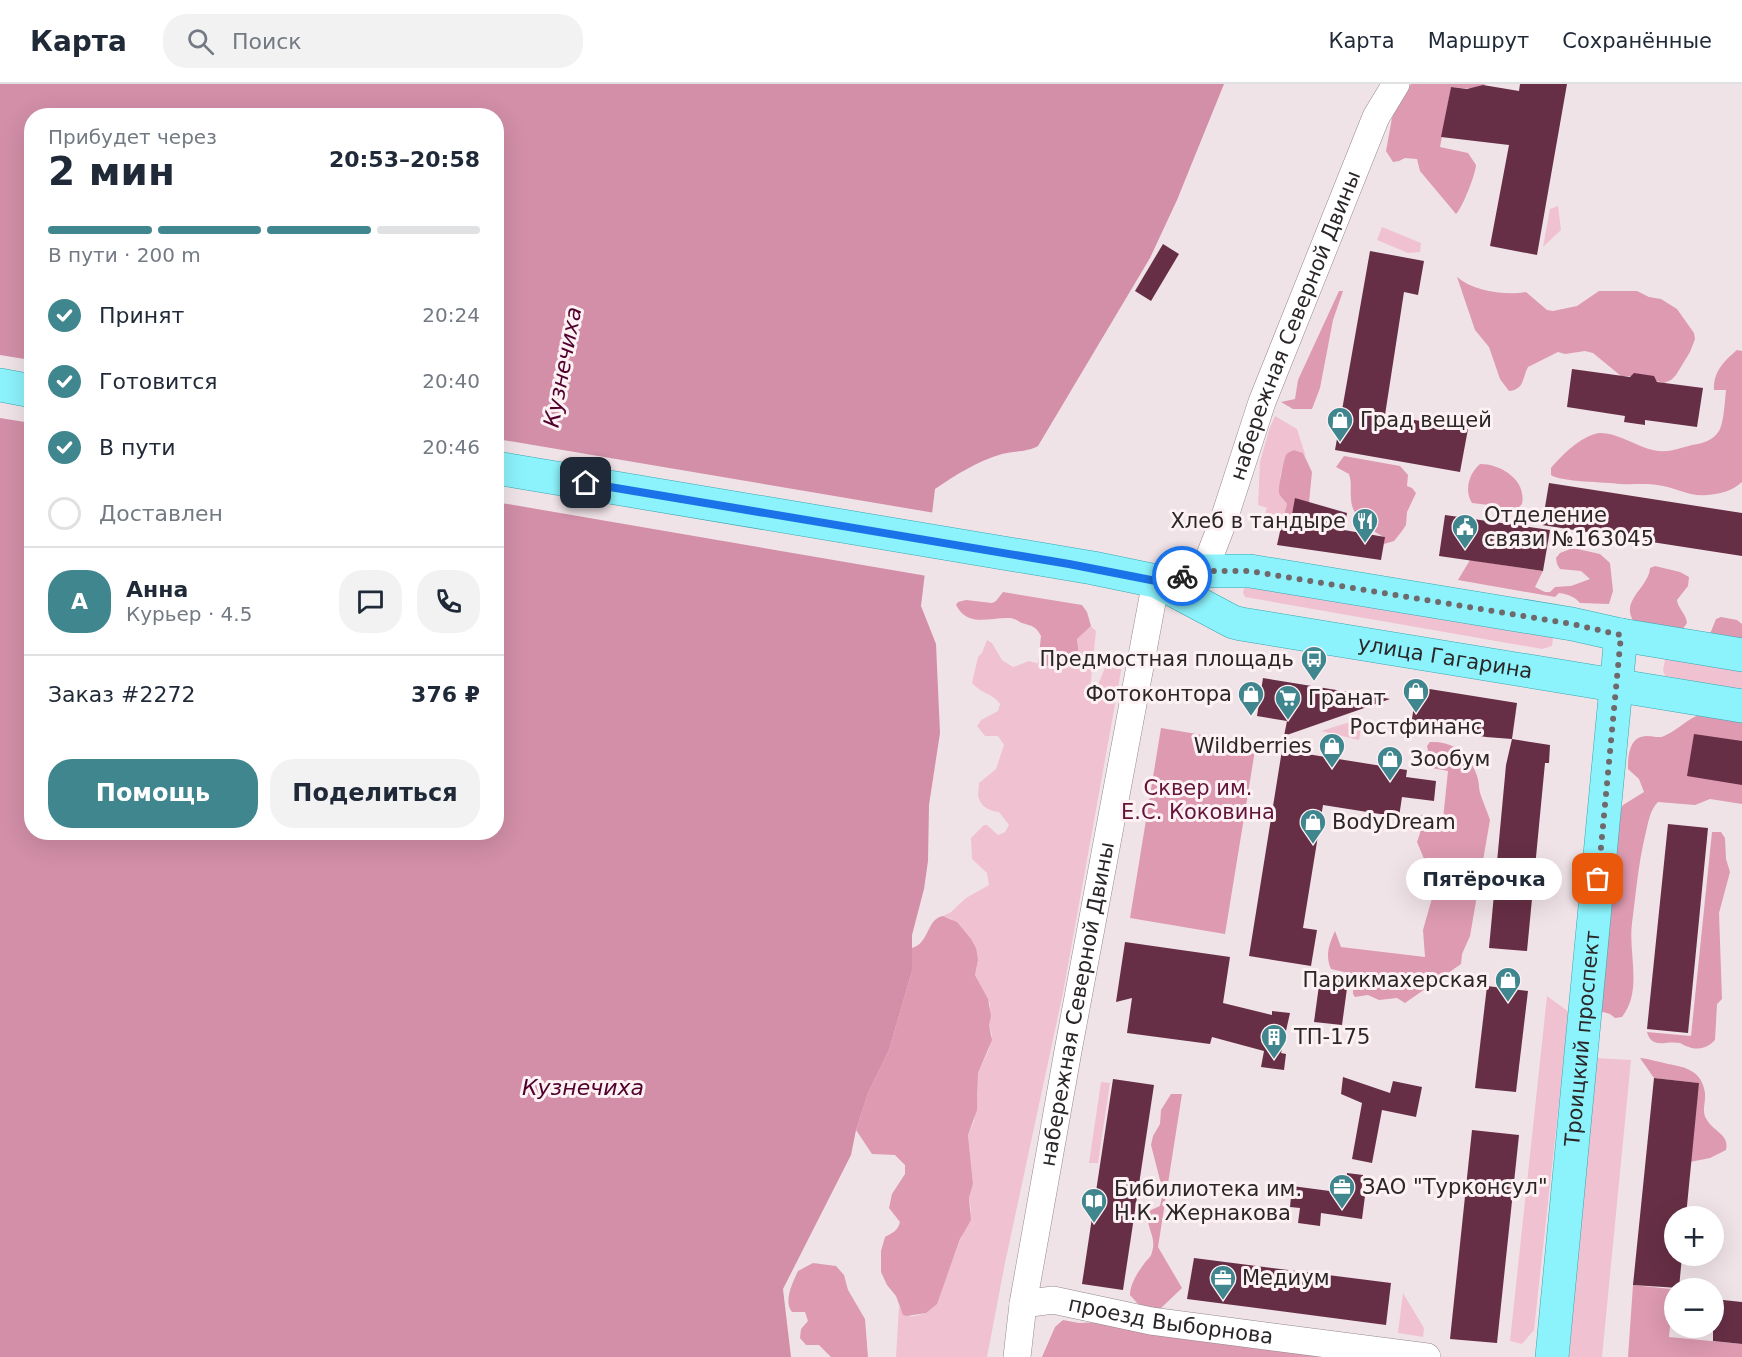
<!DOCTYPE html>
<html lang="ru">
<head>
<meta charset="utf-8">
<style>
  :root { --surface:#fff; --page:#f2f2f3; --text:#1f2937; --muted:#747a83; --line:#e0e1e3; --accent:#3f868e }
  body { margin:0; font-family:"DejaVu Sans",sans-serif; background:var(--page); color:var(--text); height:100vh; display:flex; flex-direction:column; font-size:22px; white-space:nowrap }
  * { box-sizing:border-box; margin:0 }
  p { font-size:20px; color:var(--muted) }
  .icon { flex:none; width:33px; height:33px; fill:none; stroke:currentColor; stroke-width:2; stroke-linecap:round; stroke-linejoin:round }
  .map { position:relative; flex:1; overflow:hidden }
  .details { position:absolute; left:24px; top:24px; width:480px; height:732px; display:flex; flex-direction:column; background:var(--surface); border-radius:24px; box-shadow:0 6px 24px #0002 }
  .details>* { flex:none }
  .controls { position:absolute; left:1664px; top:1122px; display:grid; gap:12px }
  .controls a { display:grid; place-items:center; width:60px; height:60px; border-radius:50%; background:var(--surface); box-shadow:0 6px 24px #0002; font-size:30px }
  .pin { position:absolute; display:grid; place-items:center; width:51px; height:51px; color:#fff; margin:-26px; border-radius:12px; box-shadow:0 3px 9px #0006 }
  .courier { position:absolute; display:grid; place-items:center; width:60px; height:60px; margin:-30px; border:4px solid #1a73e8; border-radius:50%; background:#fff; color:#222; box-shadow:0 2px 8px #0007 }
  .bubble { position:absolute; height:42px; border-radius:21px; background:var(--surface); box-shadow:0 6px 24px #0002; font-size:20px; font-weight:700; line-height:42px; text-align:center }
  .headline em { font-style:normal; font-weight:700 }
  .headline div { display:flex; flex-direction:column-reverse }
  .headline { display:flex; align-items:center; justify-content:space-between; height:102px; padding:0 24px }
  h1 { font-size:39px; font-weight:700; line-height:45px }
  .bar { display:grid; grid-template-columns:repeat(4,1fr); gap:9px 6px; align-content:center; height:72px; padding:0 24px }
  .bar i { height:8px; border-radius:4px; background:var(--line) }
  .bar .active { background:var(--accent) }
  .bar p { grid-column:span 4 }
  .line { display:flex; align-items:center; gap:15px; padding:0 24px; border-top:2px solid var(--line) }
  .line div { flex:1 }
  .round { display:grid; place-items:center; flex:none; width:63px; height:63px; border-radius:24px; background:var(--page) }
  ol { padding:0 24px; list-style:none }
  li { display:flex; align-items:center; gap:18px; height:66px }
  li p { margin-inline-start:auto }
  li .icon { padding:6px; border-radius:50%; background:var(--accent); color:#fff; stroke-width:4 }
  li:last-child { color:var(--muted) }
  li i { width:33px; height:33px; border:3px solid var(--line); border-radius:50% }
  .button { display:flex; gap:12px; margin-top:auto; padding:12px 24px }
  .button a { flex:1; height:69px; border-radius:24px; background:var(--accent); color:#fff; font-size:24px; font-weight:700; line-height:69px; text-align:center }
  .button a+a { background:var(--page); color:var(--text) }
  header { display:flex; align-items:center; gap:36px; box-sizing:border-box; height:84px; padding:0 30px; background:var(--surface); border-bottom:2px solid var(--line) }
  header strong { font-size:28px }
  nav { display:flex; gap:33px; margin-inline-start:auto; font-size:21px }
  .search { width:420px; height:54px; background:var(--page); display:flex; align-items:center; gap:15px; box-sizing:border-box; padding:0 21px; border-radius:24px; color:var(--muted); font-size:22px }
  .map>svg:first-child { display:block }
</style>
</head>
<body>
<header>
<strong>Карта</strong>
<div class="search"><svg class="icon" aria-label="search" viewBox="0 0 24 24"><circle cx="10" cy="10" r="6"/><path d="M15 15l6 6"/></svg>Поиск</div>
<nav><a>Карта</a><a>Маршрут</a><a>Сохранённые</a></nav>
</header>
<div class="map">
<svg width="1742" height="1273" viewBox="0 0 1742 1273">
  <rect width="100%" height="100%" fill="#f0e3e7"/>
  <g fill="#f0c2d1">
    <polygon points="1558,122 1561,146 1543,163 1550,125"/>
    <polygon points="1382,143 1421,159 1420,168 1408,169 1377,156"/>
    <polygon points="1275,332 1297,345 1306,373 1303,369 1294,366 1286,371 1280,393 1287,420 1283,434 1265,430 1267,424 1258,421 1260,378 1269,346"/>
    <polygon points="1245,499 1552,550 1553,555 1552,562 1542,565 1245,513 1243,509"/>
    <path d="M1091 542 1096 547 1090 606 1095 608 1109 574 1123 576 1063 909 1005 1179 987 1273H896L899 1222C906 1236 912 1233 926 1229L943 1202 971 1126 969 1114 973 1100 968 1051 974 1037 978 1011V989L989 965 992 951 989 941 990 920 975 891 978 875 952 835 943 832 951 828 966 814 989 801 987 789 972 775 971 754 984 741H987L998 751 1005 748 1009 741 999 728C988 727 980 722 978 711L979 699 996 685 1004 661 998 652H985L977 642 981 636 998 627 1000 620C994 610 980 609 972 599L978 573 982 569 987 556 992 559 1002 576 1013 583 1029 577 1046 582H1065L1072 580 1079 572 1077 555Z"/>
    <polygon points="1666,571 1742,580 1742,606 1665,592 1663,586"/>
    <polygon points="1363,634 1359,656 1321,647"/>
    <polygon points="1547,912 1569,928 1534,1246 1522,1260 1510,1257"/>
    <polygon points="1595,974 1631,976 1602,1273 1569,1273"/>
    <polygon points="1101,998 1110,999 1098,1079 1089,1079"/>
    <polygon points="1403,1209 1424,1244 1423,1253 1398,1249"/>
  </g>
  <g fill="#dd9ab1">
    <path d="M1411 0H1486C1474 7 1464 4 1451 3L1440 63 1468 69 1476 81C1476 89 1462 125 1456 130L1420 87 1417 75 1405 74 1399 77 1393 78 1386 67 1392 34 1397 21Z"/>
    <path d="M1457 193C1473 207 1506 212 1526 208L1547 226 1553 227 1577 222 1599 207H1637L1649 213 1661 215 1677 225 1694 249 1695 255 1690 268 1676 291 1671 296 1664 299 1636 292H1621L1593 269 1585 267 1565 270 1558 268 1528 283C1522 294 1525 305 1509 307L1500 295 1489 263 1475 246Z"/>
    <polygon points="1339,207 1343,207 1333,236 1320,304 1312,325 1293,325 1281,318 1295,315 1298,296"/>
    <path d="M1737 266 1742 267V398C1732 407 1721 410 1707 411 1689 413 1675 403 1657 401 1645 399 1632 401 1620 400 1607 398 1560 398 1551 391V384C1562 371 1581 352 1599 349 1613 348 1630 358 1643 363 1664 371 1673 366 1692 361 1704 359 1712 357 1719 347 1724 339 1725 315 1726 306H1714C1713 288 1724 277 1737 266Z"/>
    <path d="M1294 366 1303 369 1312 388 1307 439 1283 434 1287 420C1285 416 1280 413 1279 409 1278 405 1284 374 1286 371 1288 368 1290 368 1294 366Z"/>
    <path d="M1344 372 1400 382 1408 391 1407 402 1412 404 1416 409 1407 428 1406 441 1402 447 1394 457 1384 460V453C1370 446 1351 433 1351 414 1350 405 1352 399 1349 390L1336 383Z"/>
    <path d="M1480 380C1501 380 1527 396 1522 420L1516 426 1503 429 1489 421 1472 419C1464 407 1469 389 1480 380Z"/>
    <path d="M1573 464 1600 470 1610 479 1613 507 1609 520 1580 519C1575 513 1568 510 1559 509L1555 513 1458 496 1470 476 1543 487 1535 503 1545 508H1550L1555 503 1571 502 1590 495 1581 487 1560 485 1557 480 1556 474 1560 469Z"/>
    <path d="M1655 482 1680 488 1689 493 1688 502 1677 516C1678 525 1686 529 1687 539L1682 546 1635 539C1618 517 1649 504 1650 484Z"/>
    <path d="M1003 508 1082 521 1087 528 1091 542 1077 555 1079 572 1075 578C1063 583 1051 584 1038 580L1041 552C1036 542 1032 542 1022 539 1017 537 1015 534 1009 534 990 533 968 544 956 521L958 518 966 516 992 519 996 517Z"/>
    <polygon points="1721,533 1737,536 1742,540 1742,558 1710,550 1716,535"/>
    <path d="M1703 630 1742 638V720L1710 715 1695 721 1658 718C1649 727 1648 741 1645 752 1638 781 1636 810 1632 839 1628 870 1643 906 1622 933L1615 934 1610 930 1603 928 1597 933 1619 728 1623 721 1644 708 1639 695 1628 685C1628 672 1629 652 1647 652 1654 652 1660 655 1666 651 1680 645 1688 633 1703 630Z"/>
    <polygon points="1161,644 1256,660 1225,850 1130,834"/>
    <path d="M1430 658C1455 657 1471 671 1478 695 1479 700 1479 705 1480 709 1483 718 1487 727 1490 736L1470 852 1462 870 1461 880 1405 919 1397 914 1379 916 1368 911 1355 913 1353 910V897L1344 888 1331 885C1325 872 1329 860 1335 847L1341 863 1425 873 1423 846 1434 807 1439 803V798L1427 782 1417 758 1420 749V731L1443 735 1448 687 1432 684 1427 662Z"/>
    <path d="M1712 748H1721L1725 754 1726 775 1730 788 1719 829 1722 915 1717 920 1715 956C1709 963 1698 967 1689 963 1687 963 1682 960 1680 959 1666 956 1652 966 1647 948L1691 952Z"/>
    <path d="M943 832 957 838 971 855 976 864 978 876 975 891 988 915 991 932 989 941 992 956 978 989 977 1026 968 1051 973 1100 969 1114 971 1136 960 1155 937 1220 926 1229 907 1232 903 1231 896 1212 887 1201 881 1188V1167L885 1153C892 1149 898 1147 900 1138L889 1124 892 1110 905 1090V1081L895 1071 872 1070 856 1046 868 1009 889 966 912 887V864C930 859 926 835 943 832Z"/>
    <path d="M1640 974C1650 975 1659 978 1668 980 1686 983 1702 987 1705 1009 1706 1018 1701 1028 1707 1036 1713 1047 1730 1051 1726 1066L1710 1074 1685 1079 1681 1072 1699 999 1654 994Z"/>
    <path d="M1171 1010H1182L1158 1163 1182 1204 1160 1225 1139 1221 1130 1211C1130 1200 1138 1188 1144 1180 1147 1175 1151 1174 1152 1168 1157 1153 1146 1144 1148 1130L1151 1126 1160 1122 1162 1113 1161 1100 1151 1061 1153 1052 1160 1040 1161 1026Z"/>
    <path d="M813 1179 836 1182 844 1191 848 1206 865 1235 868 1273H831L819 1261H806L800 1254 801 1245 808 1237 805 1228H792C783 1217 793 1198 798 1187Z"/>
    <polygon points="1633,1201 1671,1205 1673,1211 1669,1253 1742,1260 1742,1273 1628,1273"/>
    <polygon points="1063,1236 1079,1239 1105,1238 1347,1273 1042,1273 1055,1243"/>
  </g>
  <path fill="#d28fa7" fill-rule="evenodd" d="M0 0H1224L1177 116 1150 174 1038 362C1028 368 1013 367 1002 370 977 377 956 391 935 405L921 522 936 560 940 649 929 721 928 777 924 805 912 851V887L889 966 868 1009 856 1046 851 1071 783 1205 791 1273H0ZM32 32H496V748H32Z"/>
  <g fill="#f0e3e7">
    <polygon points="0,271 31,276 31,339 0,334"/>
    <polygon points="497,355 935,429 927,492 496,418"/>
  </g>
  <g fill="#672f45">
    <polygon points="1520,0 1567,0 1537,171 1490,162 1509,61 1441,53 1451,3 1467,5 1483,1 1519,7"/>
    <polygon points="1163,160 1179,170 1151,217 1135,207"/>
    <polygon points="1370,167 1424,177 1418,211 1404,208 1385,331 1468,345 1460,388 1335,366"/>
    <polygon points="1572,285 1630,293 1634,289 1654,292 1657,298 1703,304 1697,343 1645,336 1645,341 1624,338 1625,332 1567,323"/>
    <polygon points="1549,399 1742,429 1742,472 1542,441"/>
    <polygon points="1295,414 1347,429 1344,446 1385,453 1381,476 1277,461 1283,434 1291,436"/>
    <polygon points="1445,431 1550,446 1543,487 1439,472"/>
    <polygon points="1263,594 1361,610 1390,615 1284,652 1287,637 1257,632"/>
    <polygon points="1417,603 1517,619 1512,655 1486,653 1411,641"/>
    <polygon points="1694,650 1742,657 1742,701 1687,692"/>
    <polygon points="1512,655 1550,661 1549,679 1545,679 1527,867 1489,864 1506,681"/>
    <polygon points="1282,666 1407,686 1406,693 1436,697 1434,717 1402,713 1399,733 1323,721 1303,844 1317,846 1311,882 1249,872"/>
    <polygon points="1668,740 1708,744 1688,949 1647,945"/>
    <polygon points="1125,858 1230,873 1223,919 1272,931 1272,927 1290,929 1281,969 1286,970 1284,986 1261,983 1264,967 1212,953 1210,960 1127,949 1132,914 1116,918"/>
    <polygon points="1320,894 1348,897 1342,941 1314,938"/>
    <polygon points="1487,902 1528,907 1516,1008 1475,1004"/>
    <polygon points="1343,993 1390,1009 1393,997 1422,1003 1416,1033 1382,1026 1372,1079 1352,1075 1362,1019 1341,1010"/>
    <polygon points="1654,994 1699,999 1686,1132 1674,1132 1674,1172 1682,1172 1679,1204 1633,1201"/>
    <polygon points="1113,995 1154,1001 1123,1206 1082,1200"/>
    <polygon points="1472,1046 1519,1051 1497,1259 1450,1255"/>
    <polygon points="1347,1089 1363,1091 1361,1111 1365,1112 1362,1135 1321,1129 1320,1142 1298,1139 1300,1124 1290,1123 1292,1102 1345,1109"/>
    <polygon points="1194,1174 1391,1199 1386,1241 1187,1215"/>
    <polygon points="1713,1215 1742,1218 1742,1260 1713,1257"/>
  </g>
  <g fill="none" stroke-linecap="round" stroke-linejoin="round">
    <g stroke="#94888c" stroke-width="28">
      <g id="minor">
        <path id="s1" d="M1204 487 1224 435 1262 318 1376 33 1396 0"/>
        <path id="s2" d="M1023 1220 1053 1216 1151 1237 1427 1273"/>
        <path id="s3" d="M1017 1273 1023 1220 1068 967 1156 497"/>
      </g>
    </g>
    <g stroke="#38a5af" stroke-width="34">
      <g id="major">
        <polyline points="0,301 32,307"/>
        <path id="s4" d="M496 384 1093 484 1156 497 1233 538 1241 540 1742 622"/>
        <polyline points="1156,497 1204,487 1250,487 1572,540 1621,551 1742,571"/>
        <path id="s5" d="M1552 1273 1621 551"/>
      </g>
    </g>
    <use href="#minor" stroke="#fff" stroke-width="27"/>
    <use href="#major" stroke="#8cf2fb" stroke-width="33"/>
  </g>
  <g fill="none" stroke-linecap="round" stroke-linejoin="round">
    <polyline stroke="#70696b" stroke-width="6" stroke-dasharray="0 10.8" points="1182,492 1204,487 1250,487 1572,540 1621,551 1598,795"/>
    <polyline stroke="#1a73e8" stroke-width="8" points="586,399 1069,480 1156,497 1182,492"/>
  </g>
  <defs>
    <g id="shop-pin" transform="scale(1.35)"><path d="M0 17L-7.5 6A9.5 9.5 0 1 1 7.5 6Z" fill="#3f868e" stroke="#fdf1f4"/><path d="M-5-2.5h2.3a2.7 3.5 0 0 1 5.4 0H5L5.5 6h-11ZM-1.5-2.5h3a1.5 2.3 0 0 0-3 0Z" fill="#fff"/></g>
    <g id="restaurant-pin" transform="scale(1.35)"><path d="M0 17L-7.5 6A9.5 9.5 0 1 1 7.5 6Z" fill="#3f868e" stroke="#fdf1f4"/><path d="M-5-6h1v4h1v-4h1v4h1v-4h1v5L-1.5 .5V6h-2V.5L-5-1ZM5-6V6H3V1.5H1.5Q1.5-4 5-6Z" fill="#fff"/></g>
    <g id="civic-pin" transform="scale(1.35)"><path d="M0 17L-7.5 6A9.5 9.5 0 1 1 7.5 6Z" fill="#3f868e" stroke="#fdf1f4"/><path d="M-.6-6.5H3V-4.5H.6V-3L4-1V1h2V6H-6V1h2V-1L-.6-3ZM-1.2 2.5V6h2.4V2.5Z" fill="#fff"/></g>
    <g id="bus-pin" transform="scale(1.35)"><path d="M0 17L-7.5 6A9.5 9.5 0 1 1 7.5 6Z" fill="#3f868e" stroke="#fdf1f4"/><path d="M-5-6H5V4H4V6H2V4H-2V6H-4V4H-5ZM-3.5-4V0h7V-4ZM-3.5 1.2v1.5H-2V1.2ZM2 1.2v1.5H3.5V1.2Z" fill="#fff"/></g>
    <g id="supermarket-pin" transform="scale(1.35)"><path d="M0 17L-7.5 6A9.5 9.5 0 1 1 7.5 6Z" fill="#3f868e" stroke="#fdf1f4"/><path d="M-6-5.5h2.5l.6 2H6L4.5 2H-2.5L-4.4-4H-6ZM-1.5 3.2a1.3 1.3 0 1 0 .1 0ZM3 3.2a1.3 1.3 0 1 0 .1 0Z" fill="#fff"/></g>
    <g id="building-pin" transform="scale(1.35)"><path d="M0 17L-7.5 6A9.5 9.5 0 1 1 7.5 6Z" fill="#3f868e" stroke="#fdf1f4"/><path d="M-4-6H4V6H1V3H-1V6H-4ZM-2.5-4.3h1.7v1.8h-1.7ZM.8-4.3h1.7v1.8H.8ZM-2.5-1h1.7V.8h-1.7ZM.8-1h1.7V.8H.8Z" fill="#fff"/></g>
    <g id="office-pin" transform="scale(1.35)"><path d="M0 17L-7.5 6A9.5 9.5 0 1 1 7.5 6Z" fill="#3f868e" stroke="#fdf1f4"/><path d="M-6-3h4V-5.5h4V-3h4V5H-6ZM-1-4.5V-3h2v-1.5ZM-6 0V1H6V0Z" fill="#fff"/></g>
    <g id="library-pin" transform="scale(1.35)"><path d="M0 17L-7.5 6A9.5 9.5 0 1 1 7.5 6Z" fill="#3f868e" stroke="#fdf1f4"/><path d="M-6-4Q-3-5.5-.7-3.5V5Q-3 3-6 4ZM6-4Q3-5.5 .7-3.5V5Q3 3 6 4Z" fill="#fff"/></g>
  </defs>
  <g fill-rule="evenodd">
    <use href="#shop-pin" x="1340" y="336"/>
    <use href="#restaurant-pin" x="1365" y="437"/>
    <use href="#civic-pin" x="1465" y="443"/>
    <use href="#bus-pin" x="1314" y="575"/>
    <use href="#shop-pin" x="1416" y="607"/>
    <use href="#shop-pin" x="1251" y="610"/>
    <use href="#supermarket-pin" x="1288" y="614"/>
    <use href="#shop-pin" x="1332" y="662"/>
    <use href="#shop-pin" x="1390" y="675"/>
    <use href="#shop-pin" x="1313" y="738"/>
    <use href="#shop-pin" x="1508" y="896"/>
    <use href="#building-pin" x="1274" y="953"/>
    <use href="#office-pin" x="1342" y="1103"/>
    <use href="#library-pin" x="1094" y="1117"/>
    <use href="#office-pin" x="1223" y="1194"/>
  </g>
  <g text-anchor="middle" stroke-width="6" stroke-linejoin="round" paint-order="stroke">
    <g font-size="21" fill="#2b2728" stroke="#fdf1f4">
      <text dy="7" stroke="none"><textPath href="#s1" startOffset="262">набережная Северной Двины</textPath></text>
      <text dy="7" stroke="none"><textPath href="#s4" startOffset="972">улица Гагарина</textPath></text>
      <text dy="7" stroke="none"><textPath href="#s3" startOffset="358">набережная Северной Двины</textPath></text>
      <text dy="7" stroke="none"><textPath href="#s5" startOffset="320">Троицкий проспект</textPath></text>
      <text dy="7" stroke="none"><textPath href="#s2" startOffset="150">проезд Выборнова</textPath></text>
    </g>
    <g font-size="21" fill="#2b2728" stroke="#fdf1f4" text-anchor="start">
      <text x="1360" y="343">Град вещей</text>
      <text x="1484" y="438">Отделение<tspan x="1484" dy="24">связи №163045</tspan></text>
      <text x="1346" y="444" text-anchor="end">Хлеб в тандыре</text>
      <text x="1294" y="582" text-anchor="end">Предмостная площадь</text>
      <text x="1232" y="617" text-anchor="end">Фотоконтора</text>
      <text x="1308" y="621">Гранат</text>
      <text x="1416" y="650" text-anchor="middle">Ростфинанс</text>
      <text x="1312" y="669" text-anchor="end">Wildberries</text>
      <text x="1410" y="682">Зообум</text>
      <text x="1332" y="745">BodyDream</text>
      <text x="1488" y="903" text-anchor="end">Парикмахерская</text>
      <text x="1294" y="960">ТП-175</text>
      <text x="1362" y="1110">ЗАО "Турконсул"</text>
      <text x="1114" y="1112">Бибилиотека им.<tspan x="1114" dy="24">Н.К. Жернакова</tspan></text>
      <text x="1242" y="1201">Медиум</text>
    </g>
    <g font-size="21" fill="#63143a" stroke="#fdf1f4">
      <text x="1198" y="711">Сквер им.<tspan x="1198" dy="24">Е.С. Коковина</tspan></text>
    </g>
    <g font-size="22" font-style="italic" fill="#51002b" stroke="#fdf1f4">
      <text transform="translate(562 283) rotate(-79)" y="8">Кузнечиха</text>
      <text x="583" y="1011">Кузнечиха</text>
    </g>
  </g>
</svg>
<div class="controls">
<a>+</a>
<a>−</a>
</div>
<div class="pin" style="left:1598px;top:795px;background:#ea580c"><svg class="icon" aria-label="bag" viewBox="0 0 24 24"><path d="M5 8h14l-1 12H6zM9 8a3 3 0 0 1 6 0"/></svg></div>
<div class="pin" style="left:586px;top:399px;background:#1f2937"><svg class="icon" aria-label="home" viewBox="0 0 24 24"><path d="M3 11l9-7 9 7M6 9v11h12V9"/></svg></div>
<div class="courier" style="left:1182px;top:492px"><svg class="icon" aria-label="bike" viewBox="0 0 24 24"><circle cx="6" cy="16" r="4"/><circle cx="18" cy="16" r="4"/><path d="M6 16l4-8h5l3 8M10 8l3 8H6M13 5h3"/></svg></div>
<div class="bubble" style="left:1406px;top:774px;width:156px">Пятёрочка</div>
<section class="details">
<div class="headline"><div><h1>2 мин</h1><p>Прибудет через</p></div><em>20:53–20:58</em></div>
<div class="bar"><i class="active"></i><i class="active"></i><i class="active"></i><i></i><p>В пути · 200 m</p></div>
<ol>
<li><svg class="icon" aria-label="check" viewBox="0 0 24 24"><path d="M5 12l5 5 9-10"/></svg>Принят<p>20:24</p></li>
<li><svg class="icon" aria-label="check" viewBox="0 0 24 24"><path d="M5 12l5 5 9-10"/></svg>Готовится<p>20:40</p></li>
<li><svg class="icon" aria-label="check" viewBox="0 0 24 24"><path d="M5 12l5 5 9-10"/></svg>В пути<p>20:46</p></li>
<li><i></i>Доставлен</li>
</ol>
<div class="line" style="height:108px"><b class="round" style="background:var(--accent);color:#fff">А</b><div><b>Анна</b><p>Курьер · 4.5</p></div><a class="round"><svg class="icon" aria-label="chat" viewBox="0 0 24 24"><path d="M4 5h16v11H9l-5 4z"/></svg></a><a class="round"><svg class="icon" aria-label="phone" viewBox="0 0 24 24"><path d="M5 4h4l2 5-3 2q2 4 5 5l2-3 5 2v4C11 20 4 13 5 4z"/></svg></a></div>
<div class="line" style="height:78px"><div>Заказ #2272</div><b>376 ₽</b></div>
<div class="button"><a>Помощь</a><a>Поделиться</a></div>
</section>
</div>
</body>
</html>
